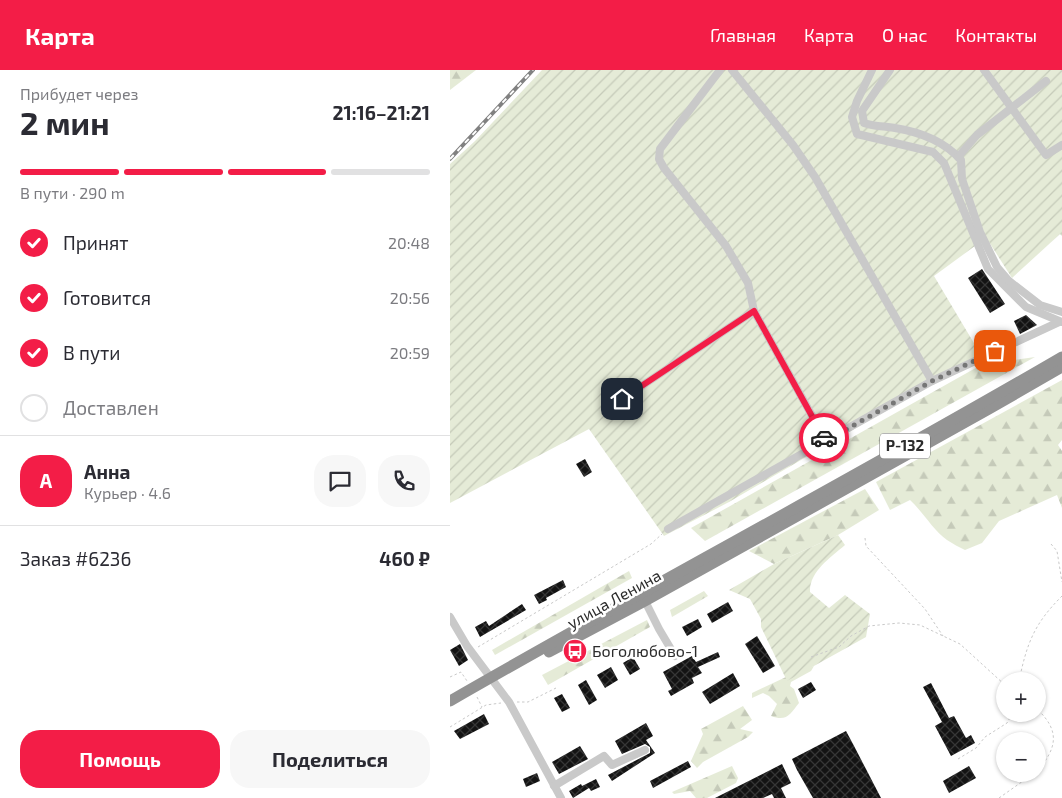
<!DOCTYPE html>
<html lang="ru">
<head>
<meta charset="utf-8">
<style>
  :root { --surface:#fff; --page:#f7f7f7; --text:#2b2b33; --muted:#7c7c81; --line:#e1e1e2; --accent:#f31d47 }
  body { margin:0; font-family:"Exo 2",sans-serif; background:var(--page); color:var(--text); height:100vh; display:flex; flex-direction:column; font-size:19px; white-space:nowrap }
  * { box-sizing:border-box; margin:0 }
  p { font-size:16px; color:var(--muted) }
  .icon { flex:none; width:28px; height:28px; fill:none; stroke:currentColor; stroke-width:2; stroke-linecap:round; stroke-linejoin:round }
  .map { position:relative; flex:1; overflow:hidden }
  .details { display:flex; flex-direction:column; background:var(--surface); width:450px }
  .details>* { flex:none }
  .fabs { position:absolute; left:546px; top:602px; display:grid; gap:10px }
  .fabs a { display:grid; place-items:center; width:50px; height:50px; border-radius:50%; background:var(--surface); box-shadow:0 1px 4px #0004; font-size:25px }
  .pin { position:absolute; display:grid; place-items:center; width:42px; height:42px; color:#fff; margin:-21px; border-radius:10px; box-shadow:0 2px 8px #0006 }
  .courier { position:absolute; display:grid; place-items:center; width:50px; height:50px; margin:-25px; border:4px solid #f31d47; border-radius:50%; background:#fff; color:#222; box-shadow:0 1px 6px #0007 }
  .overview em { font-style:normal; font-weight:700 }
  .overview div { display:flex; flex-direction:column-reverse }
  .overview { display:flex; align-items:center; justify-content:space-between; height:85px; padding:0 20px }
  h1 { font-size:32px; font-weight:700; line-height:38px }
  .bar { display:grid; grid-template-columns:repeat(4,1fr); gap:8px 5px; align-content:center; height:60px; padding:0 20px }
  .bar i { height:6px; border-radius:4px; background:var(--line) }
  .bar .selected { background:var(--accent) }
  .bar p { grid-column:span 4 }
  .line { display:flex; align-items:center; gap:12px; padding:0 20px; border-top:1px solid var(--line) }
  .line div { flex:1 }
  .round { display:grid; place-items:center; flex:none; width:52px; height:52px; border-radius:20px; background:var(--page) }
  ol { padding:0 20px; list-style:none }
  li { display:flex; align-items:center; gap:15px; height:55px }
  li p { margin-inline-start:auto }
  li .icon { padding:5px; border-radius:50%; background:var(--accent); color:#fff; stroke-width:4 }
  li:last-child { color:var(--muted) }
  li i { width:28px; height:28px; border:2px solid var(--line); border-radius:50% }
  .primary-button { display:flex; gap:10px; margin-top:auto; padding:10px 20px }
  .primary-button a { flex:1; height:58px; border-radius:20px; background:var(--accent); color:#fff; font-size:20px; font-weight:700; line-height:58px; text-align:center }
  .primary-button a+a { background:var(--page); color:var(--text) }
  header { display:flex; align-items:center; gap:30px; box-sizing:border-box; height:70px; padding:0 25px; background:var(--accent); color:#fff }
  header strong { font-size:24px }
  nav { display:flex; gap:28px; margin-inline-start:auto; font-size:18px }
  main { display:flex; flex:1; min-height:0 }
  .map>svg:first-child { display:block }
</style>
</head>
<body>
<header>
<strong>Карта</strong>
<nav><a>Главная</a><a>Карта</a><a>О нас</a><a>Контакты</a></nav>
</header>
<main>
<section class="details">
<div class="overview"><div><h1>2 мин</h1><p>Прибудет через</p></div><em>21:16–21:21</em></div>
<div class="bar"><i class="selected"></i><i class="selected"></i><i class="selected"></i><i></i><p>В пути · 290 m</p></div>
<ol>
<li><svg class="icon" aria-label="check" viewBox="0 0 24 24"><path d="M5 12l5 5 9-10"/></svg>Принят<p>20:48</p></li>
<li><svg class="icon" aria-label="check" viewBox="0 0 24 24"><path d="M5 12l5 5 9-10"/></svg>Готовится<p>20:56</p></li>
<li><svg class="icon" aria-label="check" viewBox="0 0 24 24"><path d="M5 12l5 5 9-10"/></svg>В пути<p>20:59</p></li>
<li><i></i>Доставлен</li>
</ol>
<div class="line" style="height:90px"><b class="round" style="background:var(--accent);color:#fff">А</b><div><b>Анна</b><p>Курьер · 4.6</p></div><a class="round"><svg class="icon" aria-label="chat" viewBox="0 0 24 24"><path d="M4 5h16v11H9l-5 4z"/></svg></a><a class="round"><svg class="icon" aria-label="phone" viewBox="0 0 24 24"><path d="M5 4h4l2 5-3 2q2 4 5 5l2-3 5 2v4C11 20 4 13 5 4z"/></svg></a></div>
<div class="line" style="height:65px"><div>Заказ #6236</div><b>460 ₽</b></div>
<div class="primary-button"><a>Помощь</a><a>Поделиться</a></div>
</section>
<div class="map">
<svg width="612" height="728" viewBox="0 0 612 728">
  <defs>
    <pattern id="forest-firs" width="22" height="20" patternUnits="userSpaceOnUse" patternTransform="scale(1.25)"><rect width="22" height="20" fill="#e5ebd7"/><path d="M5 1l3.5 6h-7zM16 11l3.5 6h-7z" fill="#c5cab9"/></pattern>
    <pattern id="garden-furrows" width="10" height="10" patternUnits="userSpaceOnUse" patternTransform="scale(1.25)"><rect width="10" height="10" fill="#e5ebd7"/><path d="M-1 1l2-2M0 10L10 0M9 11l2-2" fill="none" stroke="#c5cab9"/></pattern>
    <pattern id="building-cross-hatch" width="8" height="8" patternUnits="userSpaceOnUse" patternTransform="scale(1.25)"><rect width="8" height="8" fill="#131313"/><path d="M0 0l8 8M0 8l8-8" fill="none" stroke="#363636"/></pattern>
  </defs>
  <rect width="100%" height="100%" fill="#fff"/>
  <g fill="url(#forest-firs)">
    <polygon points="0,0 26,0 0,20"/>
    <polygon points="585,287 255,471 241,458 531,295"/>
    <path d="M612 310V370L608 375 612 381V438L607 425 549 451 532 473 515 480C509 477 503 474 497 470 483 460 473 442 460 430L440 440 426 412Z"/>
    <polygon points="415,419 429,440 388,465 324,494 299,481"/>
    <polygon points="179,501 182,508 45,585 42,580"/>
    <polygon points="254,521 258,526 222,547 220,540"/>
    <polygon points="197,550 200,557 98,615 92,605"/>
    <path d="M364 596 361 601 341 612 340 616 344 619 349 633C340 644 337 652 321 646L327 634 319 626 313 623 302 628V623L336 607Z"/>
    <polygon points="293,636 302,650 290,659 303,662 298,667 253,692 247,698 241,691 253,664 251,659"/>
    <polygon points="282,696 288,708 286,713 257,728 246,728 240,721 224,724 222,722"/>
  </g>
  <g fill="url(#garden-furrows)">
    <polygon points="92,0 612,0 612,166 610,164 562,208 539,172 529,173 484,206 531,285 279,432 214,466 139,359 0,433 0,94 25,71"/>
    <path d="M388 465 395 475C380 488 359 502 360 522L379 538 395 525 420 544 416 567 337 611 311 557V549L300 529 279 520 324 494Z"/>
  </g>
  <g fill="url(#building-cross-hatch)">
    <polygon points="532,199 555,234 540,243 518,208"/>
    <polygon points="576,245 587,255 570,264 564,251"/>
    <polygon points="135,389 142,402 134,407 126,394"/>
    <polygon points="113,510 116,517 96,528 97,530 89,534 84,525"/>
    <polygon points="278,532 283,541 262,553 257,544"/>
    <polygon points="72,534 76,540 30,567 25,557 36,551 39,556"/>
    <polygon points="248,549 252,557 237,566 232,557"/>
    <polygon points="307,566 325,596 313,603 295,574"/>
    <polygon points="10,574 18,590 9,596 0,580"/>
    <polygon points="268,582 270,587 248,597 252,603 242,608 244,613 221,626 218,621 222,619 213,602 242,586 246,592"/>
    <polygon points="183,587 190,599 180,605 173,593"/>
    <polygon points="161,597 168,610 155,618 147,605"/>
    <polygon points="283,603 290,616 260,634 252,622"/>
    <polygon points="136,610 147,630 139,635 128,615"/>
    <polygon points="361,612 366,620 353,628 348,619"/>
    <polygon points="481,613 499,648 504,646 516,668 521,665 525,673 501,686 485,656 492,652 473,617"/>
    <polygon points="112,624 120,638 112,642 104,628"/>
    <polygon points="34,644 39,654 10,669 4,661"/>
    <polygon points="196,653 203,666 196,670 205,683 162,711 158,705 200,683 200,677 195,674 172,684 165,671"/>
    <polygon points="396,661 403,674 431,728 363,728 347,700 342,689"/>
    <polygon points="130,676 138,689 109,704 102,692"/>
    <polygon points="238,691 241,697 203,718 200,711"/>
    <polygon points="332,694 341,713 331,718 336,728 324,728 322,724 313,728 265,728"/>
    <polygon points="519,696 526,708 499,723 493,711"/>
    <polygon points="87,703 90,711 76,717 73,709"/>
    <polygon points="146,709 150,717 141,721 139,718 123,728 119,721 131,714 132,716"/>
  </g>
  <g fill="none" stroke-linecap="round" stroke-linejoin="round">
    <g stroke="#c9c9c9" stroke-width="1" stroke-dasharray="2.5 2.5" stroke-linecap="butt">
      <polyline points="415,468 416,476 475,539 493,566"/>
      <polyline points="601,474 607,481 612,512"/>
      <polyline points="28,577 201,474 212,464"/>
      <polyline points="361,587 389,577 401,566 419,556 449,553 470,555 510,574 555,615"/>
      <polyline points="0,607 11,602 17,611"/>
      <path d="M569 611C577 573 584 554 612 526"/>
      <polyline points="27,627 32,637"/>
      <polyline points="67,632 78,632 106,618"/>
      <path d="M588 640C610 661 607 678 588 700"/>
      <polyline points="0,657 36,635 51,633"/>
      <polyline points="508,689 526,678 535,667 557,653 562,644"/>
      <polyline points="549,728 583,704"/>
    </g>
    <g stroke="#c9c9c9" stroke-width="8">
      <polyline points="270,0 210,79 209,89 214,98 276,176 298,213 304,241"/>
      <polyline points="282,0 343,75 365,107 482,311"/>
      <polyline points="422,0 407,31 402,47 407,64 483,82 494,93 538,199 576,237 612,252"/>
      <path d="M440 0 412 41 414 53C425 57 434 56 445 58 470 62 494 71 511 90L512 109 530 162 547 197 559 211 590 235 612 242"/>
      <polyline points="534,0 596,85 612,75"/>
      <polyline points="508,87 527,65 596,11"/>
      <polyline points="172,329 304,241 376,371"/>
      <polyline points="218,459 482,311 609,252"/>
      <polyline points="195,531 209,559 225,586"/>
      <polyline points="0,547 17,576 59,632 111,728"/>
      <polyline points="104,716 154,686 162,695 195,680"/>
    </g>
    <g stroke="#939393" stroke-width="11">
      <polyline points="99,582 195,531 539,339 612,297"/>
      <path d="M0 631C203 514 410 405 612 287"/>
    </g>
    <g stroke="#818181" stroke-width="4">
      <polyline id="rail" points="0,89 83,0"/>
    </g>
    <use href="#rail" stroke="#fff" stroke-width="2" stroke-dasharray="5.5" stroke-linecap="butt"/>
  </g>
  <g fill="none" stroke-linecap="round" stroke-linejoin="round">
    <polyline stroke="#767676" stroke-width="5" stroke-dasharray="0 9" points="374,368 376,371 482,311 545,281"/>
    <polyline stroke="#f31d47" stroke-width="6" points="172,329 304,241 374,368"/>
  </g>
  <defs>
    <g id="bus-disc" transform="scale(1.25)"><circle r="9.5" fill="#f31d47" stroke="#fff"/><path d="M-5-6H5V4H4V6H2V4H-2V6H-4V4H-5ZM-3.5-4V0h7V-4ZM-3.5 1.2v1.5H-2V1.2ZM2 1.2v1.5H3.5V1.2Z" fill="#fff"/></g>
  </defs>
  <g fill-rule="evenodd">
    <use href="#bus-disc" x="125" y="581"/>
  </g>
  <g text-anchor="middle" stroke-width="5" stroke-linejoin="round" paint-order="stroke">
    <rect fill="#fff" stroke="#6b6b6b" stroke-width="1" x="430" y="363.5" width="50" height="25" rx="4"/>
    <g font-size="15" font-weight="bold" fill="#2c2c2c">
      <text x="455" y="381">Р-132</text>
    </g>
    <g font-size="16" fill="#2c2c2c" stroke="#fff">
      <text transform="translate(164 529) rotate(-29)" y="6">улица Ленина</text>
    </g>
    <g font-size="16" fill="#2c2c2c" stroke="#fff" text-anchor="start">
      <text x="142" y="587">Боголюбово-1</text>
    </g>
  </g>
</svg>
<div class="fabs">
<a>+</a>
<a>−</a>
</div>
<div class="pin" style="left:545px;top:281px;background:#ea580c"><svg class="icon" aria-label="bag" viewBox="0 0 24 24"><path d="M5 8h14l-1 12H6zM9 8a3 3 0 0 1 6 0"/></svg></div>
<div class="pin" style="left:172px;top:329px;background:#1f2937"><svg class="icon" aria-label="home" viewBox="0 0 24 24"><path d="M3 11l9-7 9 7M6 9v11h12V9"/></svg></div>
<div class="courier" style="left:374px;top:368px"><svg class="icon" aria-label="car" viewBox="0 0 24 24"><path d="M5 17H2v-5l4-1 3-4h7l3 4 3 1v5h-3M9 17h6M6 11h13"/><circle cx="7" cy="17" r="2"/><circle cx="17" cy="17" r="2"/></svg></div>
</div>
</main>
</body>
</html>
